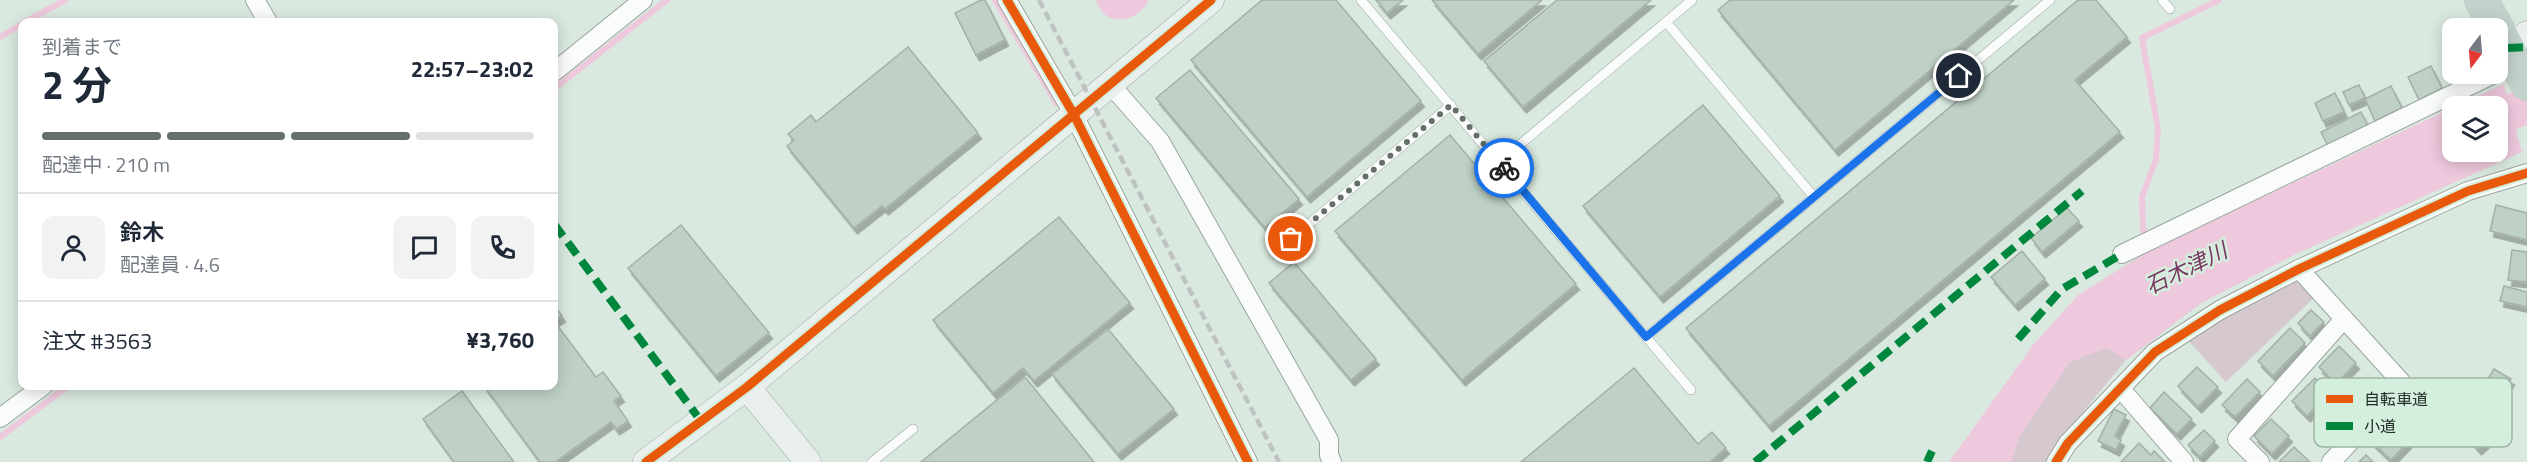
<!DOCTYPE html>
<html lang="ja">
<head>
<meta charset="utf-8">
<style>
  :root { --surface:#fff; --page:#f2f2f3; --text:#1f2937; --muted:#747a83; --line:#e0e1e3; --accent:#636f67 }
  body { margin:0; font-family:"Titillium Web","Noto Sans JP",sans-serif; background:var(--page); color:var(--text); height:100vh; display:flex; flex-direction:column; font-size:22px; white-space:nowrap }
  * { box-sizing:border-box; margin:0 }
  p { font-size:20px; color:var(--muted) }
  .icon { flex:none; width:33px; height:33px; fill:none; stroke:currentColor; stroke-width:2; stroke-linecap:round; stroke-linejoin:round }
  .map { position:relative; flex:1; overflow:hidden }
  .details { position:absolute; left:18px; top:18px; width:540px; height:372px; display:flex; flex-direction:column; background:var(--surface); border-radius:12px; box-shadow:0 3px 15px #0003 }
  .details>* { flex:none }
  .needle { width:39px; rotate:196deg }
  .tools { position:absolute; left:2442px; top:18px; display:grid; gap:12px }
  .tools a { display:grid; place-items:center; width:66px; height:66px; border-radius:12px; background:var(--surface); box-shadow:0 3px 15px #0003; font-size:30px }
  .pin { position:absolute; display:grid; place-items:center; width:51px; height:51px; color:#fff; margin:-26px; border:3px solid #fff; border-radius:50%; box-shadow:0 2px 6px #0007 }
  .courier { position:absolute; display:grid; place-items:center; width:60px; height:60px; margin:-30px; border:4px solid #1a73e8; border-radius:50%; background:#fff; color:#222; box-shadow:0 2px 8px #0007 }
  .headline em { font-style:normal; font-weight:700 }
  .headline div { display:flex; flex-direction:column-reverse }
  .headline { display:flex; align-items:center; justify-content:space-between; height:102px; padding:0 24px }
  h1 { font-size:39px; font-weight:700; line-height:45px }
  .bar { display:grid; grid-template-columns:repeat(4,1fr); gap:9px 6px; align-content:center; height:72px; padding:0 24px }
  .bar i { height:8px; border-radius:4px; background:var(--line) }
  .bar .selected { background:var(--accent) }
  .bar p { grid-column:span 4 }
  .line { display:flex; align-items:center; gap:15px; padding:0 24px; border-top:2px solid var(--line) }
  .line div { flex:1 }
  .round { display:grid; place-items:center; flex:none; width:63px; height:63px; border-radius:12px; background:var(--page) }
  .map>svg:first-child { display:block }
</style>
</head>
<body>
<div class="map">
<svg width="2527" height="462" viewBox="0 0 2527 462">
  <defs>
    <filter id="shadow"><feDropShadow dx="3.5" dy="6" stdDeviation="0" flood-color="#0004"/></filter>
  </defs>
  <rect width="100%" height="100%" fill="#dae9df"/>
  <g fill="#d6c8cf">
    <polygon points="2313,269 2325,287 2226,382 2185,337"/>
    <polygon points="2201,303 2126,360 2064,435 2045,462 1988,462 2051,366"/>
  </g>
  <g fill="#eec9dd">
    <path d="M1096 0H1149C1138 23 1104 29 1096 0Z"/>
    <polygon points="2504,84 2522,152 2298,253 2201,303 2126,360 2107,348 2070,362 2020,436 2011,462 1949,462 2033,345 2078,295 2152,249 2452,108 2452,152 2498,152 2498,106 2455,106"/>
  </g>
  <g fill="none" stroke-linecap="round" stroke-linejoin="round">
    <g stroke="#eec9dd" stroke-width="6">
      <polyline points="995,0 1056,103"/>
      <polyline points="25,22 65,0"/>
      <polyline points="0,37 22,24"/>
      <polyline points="554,89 667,0"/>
      <polyline points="2148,240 2143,228 2142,197 2156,159 2158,129 2142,38 2219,0"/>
      <polyline points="0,437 68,386"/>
    </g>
    <polyline stroke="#eec9dd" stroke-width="36" points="2498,117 2527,106"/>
  </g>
  <g fill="#bfd1c5" stroke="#a4afa7" stroke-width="1.5" filter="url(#shadow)">
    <polygon points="981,0 985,0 1005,40 976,55 955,13"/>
    <polygon points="1262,0 1336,0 1421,101 1307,197 1191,60"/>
    <polygon points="1376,0 1403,0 1387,13"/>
    <polygon points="1432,0 1542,0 1478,54"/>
    <polygon points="1557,0 1651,0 1523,107 1484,61"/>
    <polygon points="1730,0 2014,0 1835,150 1718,10"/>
    <polygon points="2078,0 2096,0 2127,37 2075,80 2120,132 1769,426 1686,328"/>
    <polygon points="908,47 978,133 885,209 882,206 854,228 787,146 794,140 788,134 811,115 816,122"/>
    <polygon points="2431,66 2442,88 2419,100 2408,77"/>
    <polygon points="1190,70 1299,199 1265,228 1156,98"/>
    <polygon points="2359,85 2365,98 2349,105 2343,92"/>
    <polygon points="2391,86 2402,108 2375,121 2365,99"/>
    <polygon points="2335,93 2344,112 2323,121 2315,103"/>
    <polygon points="1703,105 1780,196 1660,297 1583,206"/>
    <polygon points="2361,112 2368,126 2328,146 2321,132"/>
    <polygon points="1450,135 1576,284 1462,380 1335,231"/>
    <polygon points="2496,205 2527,213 2527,240 2490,231"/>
    <polygon points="2067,208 2079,221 2042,252 2031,238"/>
    <polygon points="1059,217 1130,303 1034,381 1023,368 993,393 933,320"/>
    <polygon points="681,225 769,333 716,376 628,268"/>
    <polygon points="2512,250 2527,252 2527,282 2508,280"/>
    <polygon points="2022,251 2045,279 2015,305 1991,277"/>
    <polygon points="1294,262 1376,359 1351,380 1269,283"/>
    <polygon points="2504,286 2527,292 2527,307 2500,301"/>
    <polygon points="554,305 562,316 554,321 596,377 603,372 621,396 614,401 628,421 616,429 611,422 555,462 540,462 484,386 554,386"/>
    <polygon points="2311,310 2324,322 2310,336 2298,323"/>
    <polygon points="2290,328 2305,343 2273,376 2258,361"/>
    <polygon points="1108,329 1174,409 1118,454 1052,374"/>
    <polygon points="2339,346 2356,363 2336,384 2319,367"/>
    <polygon points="2197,367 2218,387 2198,407 2178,386"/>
    <polygon points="1634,368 1698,444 1712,432 1726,448 1710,462 1521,462"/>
    <polygon points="2494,369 2511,379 2498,401 2481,390"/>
    <polygon points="1025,377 1094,462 921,462"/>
    <polygon points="2315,378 2330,392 2307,416 2292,401"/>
    <polygon points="2247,379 2260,392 2235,417 2222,405"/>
    <polygon points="462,391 514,462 454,462 423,419"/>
    <polygon points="2164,392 2192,419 2177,434 2150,408"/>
    <polygon points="2474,404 2499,430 2478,449 2454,422"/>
    <polygon points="2114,409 2126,415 2115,436 2121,440 2116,450 2098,441"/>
    <polygon points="2271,419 2289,436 2272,454 2254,436"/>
    <polygon points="2391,423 2410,440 2391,460 2372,442"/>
    <polygon points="2204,430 2215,441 2200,457 2188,445"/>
    <polygon points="2139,443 2151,455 2154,451 2165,462 2121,462"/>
    <polygon points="2294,447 2310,462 2279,462"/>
    <polygon points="2366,455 2373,462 2359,462"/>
  </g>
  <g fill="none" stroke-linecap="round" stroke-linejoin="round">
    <g stroke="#9aa59e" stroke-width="10">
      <g id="lane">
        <polyline points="1361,0 1691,390"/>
        <polyline points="2162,0 2170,9"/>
        <polyline points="1666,22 1814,197"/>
        <polyline points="1499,162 1692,0"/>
        <polyline points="1291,239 1451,105"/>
        <polyline points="1646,337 2050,0"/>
        <polyline points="872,462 913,429"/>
      </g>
    </g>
    <g stroke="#9aa59e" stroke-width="20">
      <g id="street">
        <polyline points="255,0 268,22"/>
        <polyline points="1007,0 1073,113 1248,462"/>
        <polyline points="554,72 643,0"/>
        <polyline points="1109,83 1160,141 1329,440 1329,455 1332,462"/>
        <polyline points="2122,254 2494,74"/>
        <polyline points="2299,269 2404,385 2331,462"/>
        <polyline points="2120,388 2184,462"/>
        <polyline points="0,418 43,386"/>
        <polyline points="2056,462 2068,443 2155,352 2220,310 2299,269 2468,191 2527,173"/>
        <polyline points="2260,462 2237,439 2344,319"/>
      </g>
    </g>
    <g stroke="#9aa59e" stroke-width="27">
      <g id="secondary">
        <polyline points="2508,48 2527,34"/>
        <polyline points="747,387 808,462"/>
        <polyline points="646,462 747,387 1211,0"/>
      </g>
    </g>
    <g stroke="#bdc5c1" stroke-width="34">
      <g id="highway">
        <polyline points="2481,0 2497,28"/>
        <polyline points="2498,30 2527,84"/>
      </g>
    </g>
    <use href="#lane" stroke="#f9fcfa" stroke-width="9"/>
    <use href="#street" stroke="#f9fcfa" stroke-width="18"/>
    <use href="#secondary" stroke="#e9efec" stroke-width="26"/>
    <use href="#highway" stroke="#c3d3cb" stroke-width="33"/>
    <polyline stroke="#bec2c0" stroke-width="4.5" stroke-dasharray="9 4.5" stroke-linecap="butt" points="1039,0 1279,462"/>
    <g stroke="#00873e" stroke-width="8" stroke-dasharray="15 8" stroke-linecap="butt">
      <polyline points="2508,48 2527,47"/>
      <polyline points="554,224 701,421"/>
      <polyline points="2018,339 2062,289 2122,254"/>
      <polyline points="1755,462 2082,191"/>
      <polyline points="1927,462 1932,451"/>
    </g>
    <g stroke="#d4efdd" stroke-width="13">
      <g id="cycleway">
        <polyline points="1007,0 1073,113 1248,462"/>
        <polyline points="646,462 747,387 1211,0"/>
        <polyline points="2056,462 2068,443 2155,352 2220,310 2299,269 2468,191 2527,173"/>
      </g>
    </g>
    <use href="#cycleway" stroke="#e8590c" stroke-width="9"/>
  </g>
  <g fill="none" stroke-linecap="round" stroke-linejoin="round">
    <polyline stroke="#636f67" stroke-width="6" stroke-dasharray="0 10.8" points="1291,239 1451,105 1504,168"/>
    <polyline stroke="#1a73e8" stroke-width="8" points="1504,168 1646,337 1959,76"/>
  </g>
  <g text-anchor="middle" stroke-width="5" stroke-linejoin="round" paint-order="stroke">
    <g font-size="22" font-style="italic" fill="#7a3661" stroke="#d4efdd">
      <text transform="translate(2186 268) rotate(-26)" y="8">石木津川</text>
    </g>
  </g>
  <rect x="2314" y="378" width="198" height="69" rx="9" fill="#d4efdd" stroke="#9fb5a6" stroke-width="1.5"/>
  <rect x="2326" y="395" width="27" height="8" fill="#e8590c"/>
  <rect x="2326" y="422" width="27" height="8" fill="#00873e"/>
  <g font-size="16" fill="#232d27">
    <text x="2364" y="405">自転車道</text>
    <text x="2364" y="432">小道</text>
  </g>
</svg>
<div class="tools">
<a><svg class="needle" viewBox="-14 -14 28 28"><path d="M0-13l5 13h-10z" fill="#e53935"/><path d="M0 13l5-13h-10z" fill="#747a83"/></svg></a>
<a><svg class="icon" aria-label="layers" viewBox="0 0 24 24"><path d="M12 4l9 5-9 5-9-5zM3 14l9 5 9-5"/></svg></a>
</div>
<div class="pin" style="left:1291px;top:239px;background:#ea580c"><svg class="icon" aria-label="bag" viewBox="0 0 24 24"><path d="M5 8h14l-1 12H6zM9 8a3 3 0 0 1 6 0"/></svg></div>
<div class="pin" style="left:1959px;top:76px;background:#1f2937"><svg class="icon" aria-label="home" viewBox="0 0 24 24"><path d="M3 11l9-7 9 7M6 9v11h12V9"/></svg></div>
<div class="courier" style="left:1504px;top:168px"><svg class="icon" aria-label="bike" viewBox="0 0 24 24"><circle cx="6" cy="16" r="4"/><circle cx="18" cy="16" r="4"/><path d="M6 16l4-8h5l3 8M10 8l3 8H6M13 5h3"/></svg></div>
<section class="details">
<div class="headline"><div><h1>2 分</h1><p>到着まで</p></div><em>22:57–23:02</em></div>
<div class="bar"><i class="selected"></i><i class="selected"></i><i class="selected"></i><i></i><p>配達中 · 210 m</p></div>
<div class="line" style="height:108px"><a class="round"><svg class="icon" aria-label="person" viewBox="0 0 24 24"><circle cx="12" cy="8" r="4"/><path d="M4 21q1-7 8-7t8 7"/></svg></a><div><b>鈴木</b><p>配達員 · 4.6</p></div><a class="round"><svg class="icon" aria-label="chat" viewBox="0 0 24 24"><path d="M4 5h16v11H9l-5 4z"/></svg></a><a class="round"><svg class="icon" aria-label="phone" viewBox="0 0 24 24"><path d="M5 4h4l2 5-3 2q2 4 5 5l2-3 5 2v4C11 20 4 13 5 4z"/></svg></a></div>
<div class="line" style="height:78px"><div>注文 #3563</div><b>¥3,760</b></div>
</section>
</div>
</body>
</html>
